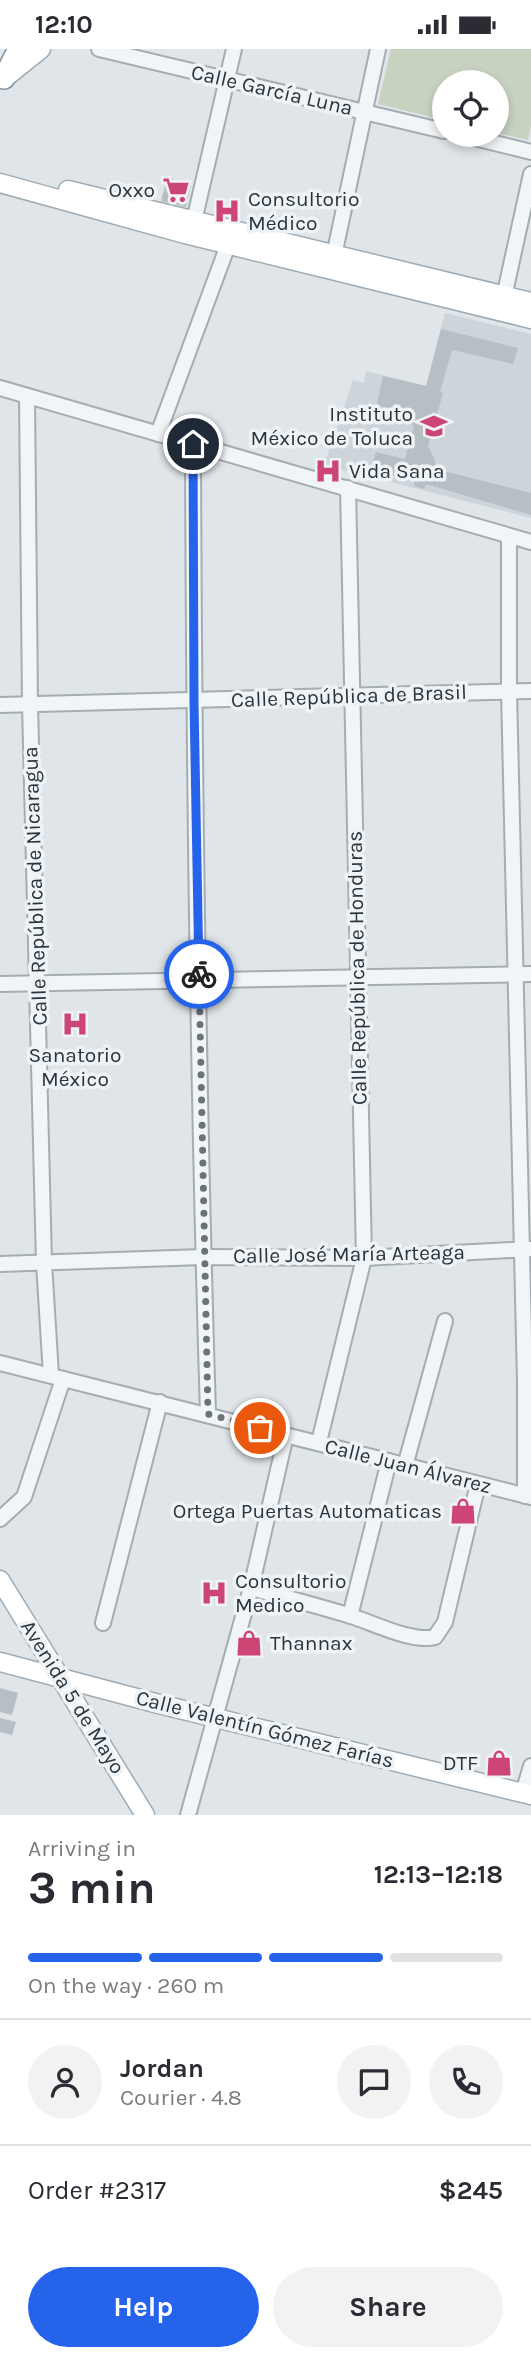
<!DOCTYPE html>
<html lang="en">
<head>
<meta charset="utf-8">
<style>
  :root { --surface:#fff; --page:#f2f2f3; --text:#2b2b33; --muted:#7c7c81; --line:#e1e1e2; --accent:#2563eb }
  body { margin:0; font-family:Karla,sans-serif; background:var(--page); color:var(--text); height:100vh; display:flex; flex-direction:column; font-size:26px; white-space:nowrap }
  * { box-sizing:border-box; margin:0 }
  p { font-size:23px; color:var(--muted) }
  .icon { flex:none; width:38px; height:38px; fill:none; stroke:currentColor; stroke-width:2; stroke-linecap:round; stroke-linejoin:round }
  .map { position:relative; height:1766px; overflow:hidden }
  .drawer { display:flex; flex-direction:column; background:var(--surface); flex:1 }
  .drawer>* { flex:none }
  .fabs { position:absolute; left:432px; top:21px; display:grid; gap:14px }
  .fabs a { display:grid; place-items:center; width:77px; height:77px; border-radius:50%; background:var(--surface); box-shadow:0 4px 10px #0003; font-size:35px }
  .pin { position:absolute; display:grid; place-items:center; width:60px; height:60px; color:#fff; margin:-30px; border:4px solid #fff; border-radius:50%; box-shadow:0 2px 7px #0007 }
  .courier { position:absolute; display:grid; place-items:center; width:70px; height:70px; margin:-35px; border:5px solid #2563eb; border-radius:50%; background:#fff; color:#222; box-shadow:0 2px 9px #0007 }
  .head em { font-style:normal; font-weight:700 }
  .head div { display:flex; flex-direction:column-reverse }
  .head { display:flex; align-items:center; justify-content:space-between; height:119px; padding:0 28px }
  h1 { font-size:46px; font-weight:700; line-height:52px }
  .bar { display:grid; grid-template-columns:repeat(4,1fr); gap:10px 7px; align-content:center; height:84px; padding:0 28px }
  .bar i { height:9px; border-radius:5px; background:var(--line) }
  .bar .active { background:var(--accent) }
  .bar p { grid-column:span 4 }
  .line { display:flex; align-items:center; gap:18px; padding:0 28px; border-top:2px solid var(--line) }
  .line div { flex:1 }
  .round { display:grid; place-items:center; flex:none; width:74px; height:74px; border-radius:37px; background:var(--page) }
  .action { display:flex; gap:14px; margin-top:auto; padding:14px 28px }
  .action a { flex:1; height:80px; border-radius:42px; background:var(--accent); color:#fff; font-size:28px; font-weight:700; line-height:80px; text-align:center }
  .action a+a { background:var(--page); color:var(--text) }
  .status { display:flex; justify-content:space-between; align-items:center; height:49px; padding:0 35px; background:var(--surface); direction:ltr }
  .status svg { height:19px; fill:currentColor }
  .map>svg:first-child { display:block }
</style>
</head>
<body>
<div class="status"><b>12:10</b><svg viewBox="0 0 49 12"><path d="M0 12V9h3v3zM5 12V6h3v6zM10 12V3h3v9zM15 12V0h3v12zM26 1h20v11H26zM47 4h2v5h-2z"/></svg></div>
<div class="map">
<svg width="531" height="1766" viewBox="0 0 531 1766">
  <rect width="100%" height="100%" fill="#dfe5e8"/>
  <polygon fill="#cdd4da" points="445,264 531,285 531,469 324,416 353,331 364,334 366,322 426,337"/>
  <polygon fill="#c8d2c0" points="391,0 531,0 531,77 528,91 497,84 497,33 444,33 444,71 378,55"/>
  <g fill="#b7bfc5">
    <polygon points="167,129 191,135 186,158 161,152"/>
    <polygon points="441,280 518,299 513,315 452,301 440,343 443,344 428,397 435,411 436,420 531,444 531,466 426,435 424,440 414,437 415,432 371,420 376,403 405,410 414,376 375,365 383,327 426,337"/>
    <polygon points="0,1639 18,1644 12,1666 0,1663"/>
    <polygon points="0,1669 16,1673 12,1686 0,1683"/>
  </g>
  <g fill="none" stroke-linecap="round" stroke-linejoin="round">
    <g stroke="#a4adb2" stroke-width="18">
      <g id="minor">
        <polyline points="99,0 444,82"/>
        <polyline points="462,86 531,103"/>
        <polyline points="194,172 234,0"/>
        <polyline points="332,216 378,0"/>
        <polyline points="502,257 531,125"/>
        <polyline points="0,339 531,493"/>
        <polyline points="27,347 30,656 44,1214 51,1326"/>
        <polyline points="158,385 228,196"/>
        <path d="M193 395C194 718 198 1042 208 1365"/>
        <polyline points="509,487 509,642 525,1333 525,1447"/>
        <polyline points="0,656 531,642"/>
        <polyline points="0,935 531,925"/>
        <polyline points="0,1215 203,1208 364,1209 530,1200"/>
        <polyline points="0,1314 531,1448"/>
        <polyline points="319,1393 364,1209 348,439"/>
        <polyline points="405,1417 445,1272"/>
        <polyline points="0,1470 24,1448 63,1330"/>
        <path d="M251 1539C284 1548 318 1557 351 1567 373 1574 413 1594 435 1588L445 1573 478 1435"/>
        <polyline points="350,1567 389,1412"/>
        <polyline points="103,1574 160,1353"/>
        <polyline points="523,1744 531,1717"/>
        <polyline points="188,1766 251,1539 286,1386"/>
      </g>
    </g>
    <g stroke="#9fabb4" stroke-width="21">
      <g id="major">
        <polyline points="6,28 41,0"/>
        <polyline points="0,134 185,185 531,270"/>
        <polyline points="68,141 531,253"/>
        <polyline points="0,1531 145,1766"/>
        <polyline points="0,1613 159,1655 531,1746"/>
      </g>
    </g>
    <g stroke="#87959f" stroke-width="24">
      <polyline id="highway" points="4,29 19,0"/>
    </g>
    <use href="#minor" stroke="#f2f5f7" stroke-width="14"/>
    <use href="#major" stroke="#fff" stroke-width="18"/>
    <use href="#highway" stroke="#fff" stroke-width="21"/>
  </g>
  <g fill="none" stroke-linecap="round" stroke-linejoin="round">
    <polyline stroke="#68737a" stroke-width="7" stroke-dasharray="0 12.6" points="199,925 208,1365 260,1379"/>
    <polyline stroke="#2563eb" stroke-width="9" points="193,395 194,653 199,925"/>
  </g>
  <defs>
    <g id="supermarket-bare" transform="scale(2.1)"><path d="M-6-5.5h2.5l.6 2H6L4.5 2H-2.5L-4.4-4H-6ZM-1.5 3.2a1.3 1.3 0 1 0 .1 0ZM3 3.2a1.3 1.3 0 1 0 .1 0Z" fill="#cd4574" stroke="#eff3f6" stroke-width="2.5" paint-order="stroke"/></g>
    <g id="hospital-bare" transform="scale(2.1)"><path d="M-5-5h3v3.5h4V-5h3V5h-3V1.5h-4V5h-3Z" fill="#cd4574" stroke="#eff3f6" stroke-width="2.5" paint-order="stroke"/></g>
    <g id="university-bare" transform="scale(2.1)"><path d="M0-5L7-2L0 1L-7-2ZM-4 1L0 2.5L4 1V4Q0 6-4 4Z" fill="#cd4574" stroke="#eff3f6" stroke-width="2.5" paint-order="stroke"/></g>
    <g id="shop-bare" transform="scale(2.1)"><path d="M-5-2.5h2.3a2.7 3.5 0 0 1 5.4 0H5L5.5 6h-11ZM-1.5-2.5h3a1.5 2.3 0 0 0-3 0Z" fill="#cd4574" stroke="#eff3f6" stroke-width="2.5" paint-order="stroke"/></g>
  </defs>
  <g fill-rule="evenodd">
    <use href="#supermarket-bare" x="176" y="141"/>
    <use href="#hospital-bare" x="227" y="162"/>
    <use href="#university-bare" x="434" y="377"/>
    <use href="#hospital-bare" x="328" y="422"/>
    <use href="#hospital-bare" x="75" y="975"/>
    <use href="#shop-bare" x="463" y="1462"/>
    <use href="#hospital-bare" x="214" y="1544"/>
    <use href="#shop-bare" x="249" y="1594"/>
    <use href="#shop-bare" x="499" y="1714"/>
  </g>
  <g text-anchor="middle" stroke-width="7" stroke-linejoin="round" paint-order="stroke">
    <g font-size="21" fill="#28353f" stroke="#eff3f6">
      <text transform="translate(272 41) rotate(13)" y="7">Calle García Luna</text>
      <text transform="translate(349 647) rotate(-2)" y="7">Calle República de Brasil</text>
      <text transform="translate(35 837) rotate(-92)" y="7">Calle República de Nicaragua</text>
      <text transform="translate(357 919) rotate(-91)" y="7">Calle República de Honduras</text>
      <text transform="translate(349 1205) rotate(-1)" y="7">Calle José María Arteaga</text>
      <text transform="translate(408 1417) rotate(14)" y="7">Calle Juan Álvarez</text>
      <text transform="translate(73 1648) rotate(58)" y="7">Avenida 5 de Mayo</text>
      <text transform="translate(265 1680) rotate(14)" y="7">Calle Valentín Gómez Farías</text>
    </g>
    <g font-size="21" fill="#28353f" stroke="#eff3f6" text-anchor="end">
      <text x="155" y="148">Oxxo</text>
      <text x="248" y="157" text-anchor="start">Consultorio<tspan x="248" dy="24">Médico</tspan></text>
      <text x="413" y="372">Instituto<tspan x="413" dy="24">México de Toluca</tspan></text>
      <text x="349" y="429" text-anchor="start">Vida Sana</text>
      <text x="75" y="1013" text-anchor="middle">Sanatorio<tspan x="75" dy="24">México</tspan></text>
      <text x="442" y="1469">Ortega Puertas Automaticas</text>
      <text x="235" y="1539" text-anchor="start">Consultorio<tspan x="235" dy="24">Medico</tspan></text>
      <text x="270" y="1601" text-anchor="start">Thannax</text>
      <text x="478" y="1721">DTF</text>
    </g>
  </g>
</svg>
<div class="fabs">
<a><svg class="icon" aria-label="locate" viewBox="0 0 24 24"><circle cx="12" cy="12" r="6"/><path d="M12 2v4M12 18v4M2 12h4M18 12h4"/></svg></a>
</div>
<div class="pin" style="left:260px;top:1379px;background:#ea580c"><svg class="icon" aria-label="bag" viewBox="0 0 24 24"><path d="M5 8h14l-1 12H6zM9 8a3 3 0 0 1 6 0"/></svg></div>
<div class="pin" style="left:193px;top:395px;background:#1f2937"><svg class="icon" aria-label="home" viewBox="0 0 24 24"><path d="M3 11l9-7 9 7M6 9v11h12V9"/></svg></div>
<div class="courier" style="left:199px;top:925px"><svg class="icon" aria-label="bike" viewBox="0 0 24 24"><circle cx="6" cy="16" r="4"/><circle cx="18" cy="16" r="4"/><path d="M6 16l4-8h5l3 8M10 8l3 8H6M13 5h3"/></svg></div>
</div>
<section class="drawer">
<div class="head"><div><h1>3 min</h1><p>Arriving in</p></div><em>12:13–12:18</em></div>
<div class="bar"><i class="active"></i><i class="active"></i><i class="active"></i><i></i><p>On the way · 260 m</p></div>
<div class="line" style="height:126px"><a class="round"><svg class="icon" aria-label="person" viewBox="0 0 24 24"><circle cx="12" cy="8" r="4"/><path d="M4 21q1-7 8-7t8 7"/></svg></a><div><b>Jordan</b><p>Courier · 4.8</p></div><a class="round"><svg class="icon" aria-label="chat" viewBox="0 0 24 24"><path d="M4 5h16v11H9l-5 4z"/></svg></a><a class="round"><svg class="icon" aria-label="phone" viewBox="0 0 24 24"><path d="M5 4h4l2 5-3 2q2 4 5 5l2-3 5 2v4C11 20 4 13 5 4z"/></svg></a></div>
<div class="line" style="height:91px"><div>Order #2317</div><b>$245</b></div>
<div class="action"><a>Help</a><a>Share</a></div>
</section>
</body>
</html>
